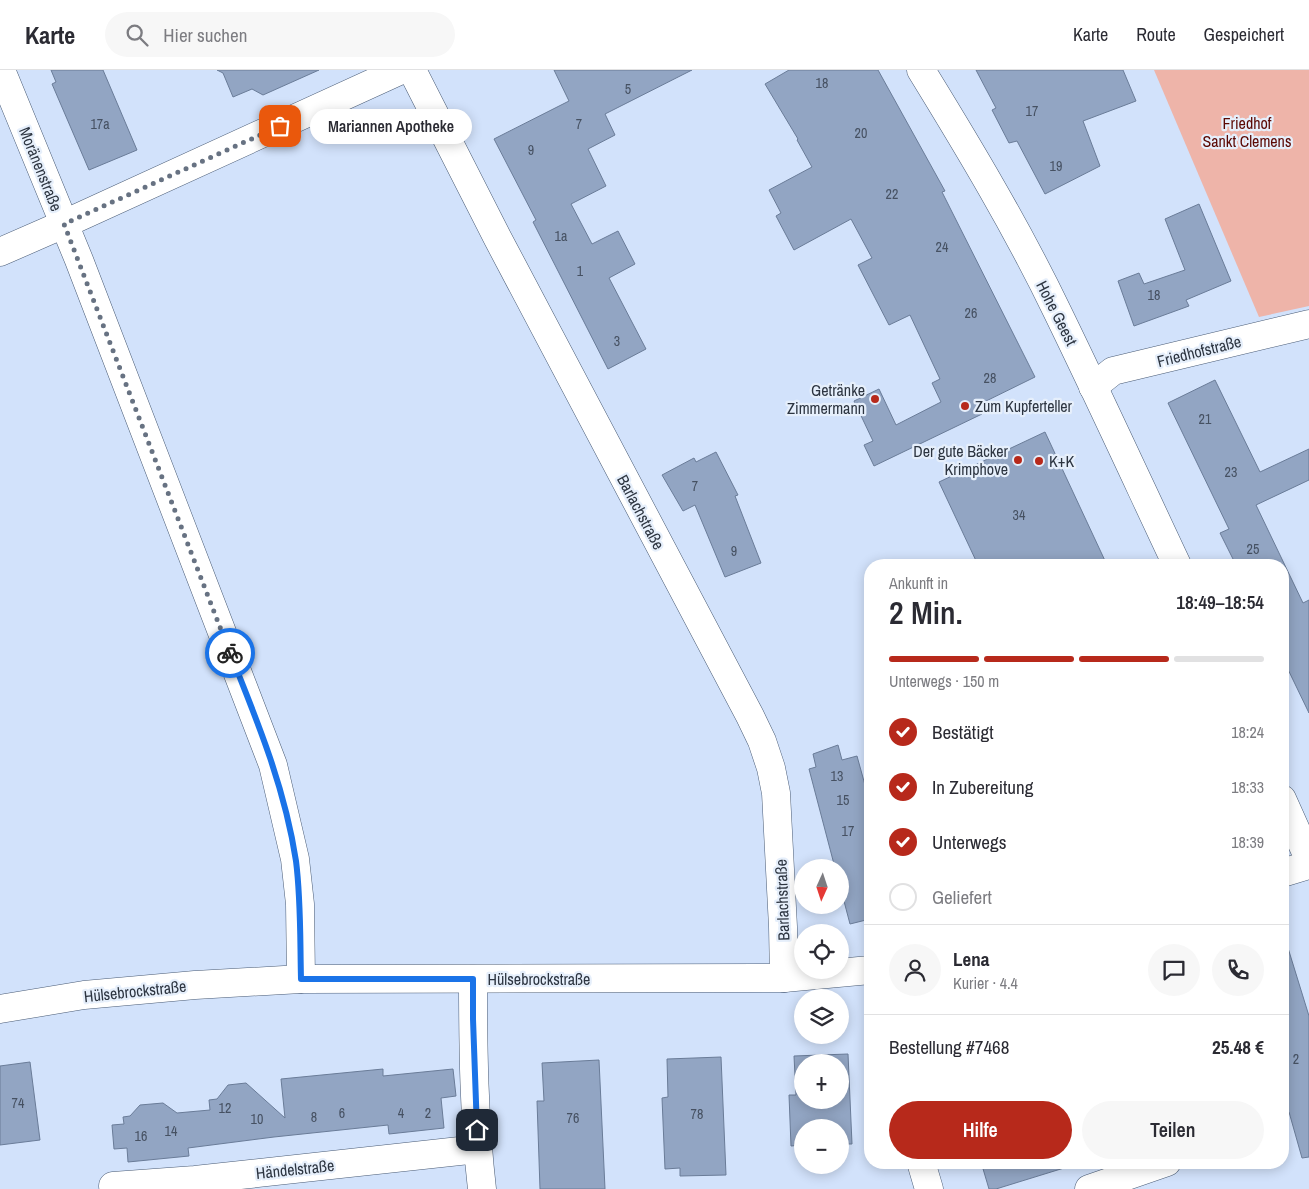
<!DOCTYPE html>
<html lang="de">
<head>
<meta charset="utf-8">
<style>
  :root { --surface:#fff; --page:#f7f7f7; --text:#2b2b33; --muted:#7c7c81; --line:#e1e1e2; --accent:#b7291b }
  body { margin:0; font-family:"Archivo Narrow",sans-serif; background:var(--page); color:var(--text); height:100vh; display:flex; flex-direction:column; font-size:19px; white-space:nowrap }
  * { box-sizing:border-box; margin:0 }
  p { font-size:16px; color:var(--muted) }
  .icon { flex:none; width:28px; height:28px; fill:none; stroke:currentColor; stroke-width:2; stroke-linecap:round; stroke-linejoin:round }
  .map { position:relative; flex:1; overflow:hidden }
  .panel { position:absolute; left:864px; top:489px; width:425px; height:610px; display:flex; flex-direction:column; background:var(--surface); border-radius:20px; box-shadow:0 2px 12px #0003 }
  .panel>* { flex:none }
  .needle { width:32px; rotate:183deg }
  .controls { position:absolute; left:794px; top:789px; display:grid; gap:10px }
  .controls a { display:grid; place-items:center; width:55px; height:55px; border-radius:50%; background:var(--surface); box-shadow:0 2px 12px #0003; font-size:25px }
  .pin { position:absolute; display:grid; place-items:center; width:42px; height:42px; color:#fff; margin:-21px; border-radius:10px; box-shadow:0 2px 8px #0006 }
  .courier { position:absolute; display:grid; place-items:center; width:50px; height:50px; margin:-25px; border:4px solid #1a73e8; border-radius:50%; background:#fff; color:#222; box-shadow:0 1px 6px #0007 }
  .bubble { position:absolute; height:35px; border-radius:18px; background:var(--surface); box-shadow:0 2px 12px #0003; font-size:16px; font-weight:600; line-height:35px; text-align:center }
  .overview em { font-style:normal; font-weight:600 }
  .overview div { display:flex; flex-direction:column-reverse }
  .overview { display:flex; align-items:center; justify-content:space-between; height:85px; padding:0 25px }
  h1 { font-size:32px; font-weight:600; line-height:38px }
  .bar { display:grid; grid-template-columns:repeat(4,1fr); gap:8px 5px; align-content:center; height:60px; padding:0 25px }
  .bar i { height:6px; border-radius:4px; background:var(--line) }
  .bar .current { background:var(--accent) }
  .bar p { grid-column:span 4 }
  .line { display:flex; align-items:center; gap:12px; padding:0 25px; border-top:1px solid var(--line) }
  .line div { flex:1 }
  .round { display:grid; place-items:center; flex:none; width:52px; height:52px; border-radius:26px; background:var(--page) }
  ol { padding:0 25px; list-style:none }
  li { display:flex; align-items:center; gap:15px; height:55px }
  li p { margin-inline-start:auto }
  li .icon { padding:5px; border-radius:50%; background:var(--accent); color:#fff; stroke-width:4 }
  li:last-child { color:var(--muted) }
  li i { width:28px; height:28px; border:2px solid var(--line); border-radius:50% }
  .cta { display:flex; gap:10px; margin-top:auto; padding:10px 25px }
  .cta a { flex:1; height:58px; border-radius:30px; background:var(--accent); color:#fff; font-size:20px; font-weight:600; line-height:58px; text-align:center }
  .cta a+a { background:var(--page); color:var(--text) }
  header { display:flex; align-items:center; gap:30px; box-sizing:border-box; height:70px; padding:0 25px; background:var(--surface); border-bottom:1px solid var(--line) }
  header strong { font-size:24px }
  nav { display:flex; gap:28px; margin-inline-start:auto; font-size:18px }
  .search { width:350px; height:45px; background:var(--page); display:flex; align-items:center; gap:12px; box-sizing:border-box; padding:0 18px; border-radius:28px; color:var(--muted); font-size:19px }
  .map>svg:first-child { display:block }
</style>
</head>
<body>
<header>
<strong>Karte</strong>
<div class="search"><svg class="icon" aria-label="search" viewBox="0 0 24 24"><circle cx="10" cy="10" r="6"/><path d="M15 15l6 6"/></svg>Hier suchen</div>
<nav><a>Karte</a><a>Route</a><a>Gespeichert</a></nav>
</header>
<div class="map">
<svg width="1309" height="1119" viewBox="0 0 1309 1119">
  <rect width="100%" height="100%" fill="#d2e2fb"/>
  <polygon fill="#eeb4a9" points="1154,0 1309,0 1309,236 1259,247"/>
  <g fill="#92a5c3" stroke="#6a7c98" fill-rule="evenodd">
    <polygon points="51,0 103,0 137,80 89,100 52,14 56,12"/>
    <polygon points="217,0 319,0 263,25 252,19 233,27 223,3"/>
    <polygon points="554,0 692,0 605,44 615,65 588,79 606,116 571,134 592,174 618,161 635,194 609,208 646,279 608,299 533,152 536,150 494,69 569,31"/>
    <polygon points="789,0 878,0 945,121 942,122 1035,307 978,335 982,344 874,396 864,375 873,371 854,331 879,319 896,355 941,332 932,313 940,309 910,245 889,255 858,195 872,188 851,149 794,180 776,146 781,143 769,120 812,97 797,70 798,69 765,14"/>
    <polygon points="976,0 1123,0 1136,31 1083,51 1100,96 1045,124 1017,71 1009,73 992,40 996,38"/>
    <polygon points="1199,134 1231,211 1186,230 1189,236 1134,256 1118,211 1139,203 1144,214 1185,200 1165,149"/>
    <polygon points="1215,310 1260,402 1309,379 1309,410 1256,435 1303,533 1309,530 1309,643 1282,587 1282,495 1236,495 1220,463 1229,459 1168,333"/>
    <polygon points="1045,362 1107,495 978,495 939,412"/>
    <polygon points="716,382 738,425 735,426 761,493 725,507 695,435 683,441 662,405 694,388 696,392"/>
    <polygon points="838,675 842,690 857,686 870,733 870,849 850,854 840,816 840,798 835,798 809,699 816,697 813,684"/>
    <polygon points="1282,878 1288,878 1309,946 1309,1087 1302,1088 1289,1042 1282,1044"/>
    <path d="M848 984 852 1074H840V1058H802V1075L791 1076 789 1025H796L794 986ZM802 992H840V1030H802Z"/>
    <polygon points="721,987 726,1105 680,1106 680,1098 665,1099 662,1028 668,1027 667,989"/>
    <polygon points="599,990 605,1119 540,1119 537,1031 544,1031 542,993"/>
    <polygon points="30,992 40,1070 0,1075 0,996"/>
    <polygon points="383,999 383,1006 453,999 456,1026 441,1028 444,1058 389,1064 388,1055 274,1067 188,1078 189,1086 128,1092 127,1078 114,1079 112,1055 124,1054 123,1047 130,1046 140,1035 163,1033 177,1043 210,1040 209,1030 217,1029 228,1015 246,1013 285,1048 281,1009"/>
    <polygon points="981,1092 1063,1092 1064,1098 996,1119 989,1119"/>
  </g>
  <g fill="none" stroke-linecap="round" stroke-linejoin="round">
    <g stroke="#495b75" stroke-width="29">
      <g id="minor">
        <polyline points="1,0 79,190 273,695 295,789 300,834 301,909"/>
        <polyline points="412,0 497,167 750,646 762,671 771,698 776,723 783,857 784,908"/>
        <path d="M921 0C969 78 1017 158 1057 241 1098 325 1137 410 1177 495"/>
        <polyline points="0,182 64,154 401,0"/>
        <polyline points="1093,317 1113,301 1309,254"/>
        <polyline points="1282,729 1309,789"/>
        <polyline points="1282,803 1309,795"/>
        <path d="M473 909C473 979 474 1050 482 1119"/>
        <polyline points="0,939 84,925 195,915 301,909 784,908 870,900"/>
        <polyline points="921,1092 929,1119"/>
        <polyline points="113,1116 195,1110 478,1079"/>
        <polyline points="1089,1119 1167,1092"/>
      </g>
    </g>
    <use href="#minor" stroke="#fff" stroke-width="28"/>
  </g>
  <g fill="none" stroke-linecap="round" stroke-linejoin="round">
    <polyline stroke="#677282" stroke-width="5" stroke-dasharray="0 9" points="230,583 64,154 280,56"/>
    <path stroke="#1a73e8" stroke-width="6" d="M230 583C257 650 285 718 296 791 301 830 300 869 301 909H473V949L477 1060"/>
  </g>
  <g fill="#b7291b" stroke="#e6effb" stroke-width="2">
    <circle cx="875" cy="329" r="5"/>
    <circle cx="965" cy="336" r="5"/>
    <circle cx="1018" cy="390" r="5"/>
    <circle cx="1039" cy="391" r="5"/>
  </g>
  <g text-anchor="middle" stroke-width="4.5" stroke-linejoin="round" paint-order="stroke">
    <g font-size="14" fill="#465162">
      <text x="822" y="18">18</text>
      <text x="628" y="24">5</text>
      <text x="1032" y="46">17</text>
      <text x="100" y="59">17a</text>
      <text x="579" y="59">7</text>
      <text x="861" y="68">20</text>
      <text x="531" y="85">9</text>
      <text x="1056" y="101">19</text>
      <text x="892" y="129">22</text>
      <text x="561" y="171">1a</text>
      <text x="942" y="182">24</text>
      <text x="580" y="206">1</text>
      <text x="1154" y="230">18</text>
      <text x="971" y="248">26</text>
      <text x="617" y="276">3</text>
      <text x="990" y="313">28</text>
      <text x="1205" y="354">21</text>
      <text x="1231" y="407">23</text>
      <text x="695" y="421">7</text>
      <text x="1019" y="450">34</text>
      <text x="1253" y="484">25</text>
      <text x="734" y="486">9</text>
      <text x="837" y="711">13</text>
      <text x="843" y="735">15</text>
      <text x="848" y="766">17</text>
      <text x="1296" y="994">2</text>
      <text x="18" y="1038">74</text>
      <text x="225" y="1043">12</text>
      <text x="342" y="1048">6</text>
      <text x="401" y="1048">4</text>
      <text x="428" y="1048">2</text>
      <text x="697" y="1049">78</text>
      <text x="314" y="1052">8</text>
      <text x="573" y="1053">76</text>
      <text x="257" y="1054">10</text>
      <text x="171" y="1066">14</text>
      <text x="141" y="1071">16</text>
    </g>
    <g font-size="16" fill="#5b0803" stroke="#e6effb">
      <text x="1247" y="59">Friedhof<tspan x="1247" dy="18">Sankt Clemens</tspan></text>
    </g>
    <g font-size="16" fill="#2d3541" stroke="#e6effb">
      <text transform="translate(41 99) rotate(68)" y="6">Moränenstraße</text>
      <text transform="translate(1057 243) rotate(63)" y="6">Hohe Geest</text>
      <text transform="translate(1199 281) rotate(-14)" y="6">Friedhofstraße</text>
      <text transform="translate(641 442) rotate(62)" y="6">Barlachstraße</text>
      <text transform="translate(782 830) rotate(-92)" y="6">Barlachstraße</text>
      <text x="539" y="915">Hülsebrockstraße</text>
      <text transform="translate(135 921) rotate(-6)" y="6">Hülsebrockstraße</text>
      <text transform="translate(295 1099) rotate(-6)" y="6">Händelstraße</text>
    </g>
    <g font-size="16" fill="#2d3541" stroke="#e6effb" text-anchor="end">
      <text x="865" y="326">Getränke<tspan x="865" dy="18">Zimmermann</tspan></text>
      <text x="975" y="342" text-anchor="start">Zum Kupferteller</text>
      <text x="1008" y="387">Der gute Bäcker<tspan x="1008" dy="18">Krimphove</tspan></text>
      <text x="1049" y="397" text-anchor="start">K+K</text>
    </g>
  </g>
</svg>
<div class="controls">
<a><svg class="needle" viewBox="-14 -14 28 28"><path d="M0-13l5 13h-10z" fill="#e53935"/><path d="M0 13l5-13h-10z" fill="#7c7c81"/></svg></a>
<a><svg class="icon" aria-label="locate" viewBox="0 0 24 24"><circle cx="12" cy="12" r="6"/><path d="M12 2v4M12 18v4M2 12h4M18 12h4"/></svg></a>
<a><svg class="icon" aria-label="layers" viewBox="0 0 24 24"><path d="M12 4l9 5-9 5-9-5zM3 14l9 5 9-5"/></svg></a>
<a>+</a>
<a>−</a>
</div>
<div class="pin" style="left:280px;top:56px;background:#ea580c"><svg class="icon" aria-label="bag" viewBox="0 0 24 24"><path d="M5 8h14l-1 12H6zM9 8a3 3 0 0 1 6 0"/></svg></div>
<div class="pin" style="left:477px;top:1060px;background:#1f2937"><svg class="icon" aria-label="home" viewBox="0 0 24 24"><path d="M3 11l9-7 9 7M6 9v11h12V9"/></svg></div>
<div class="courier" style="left:230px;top:583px"><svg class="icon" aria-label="bike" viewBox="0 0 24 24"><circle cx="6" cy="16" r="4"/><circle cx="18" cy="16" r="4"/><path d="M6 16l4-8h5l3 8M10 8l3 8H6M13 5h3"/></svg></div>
<div class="bubble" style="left:310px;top:39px;width:162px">Mariannen Apotheke</div>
<section class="panel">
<div class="overview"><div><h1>2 Min.</h1><p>Ankunft in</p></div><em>18:49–18:54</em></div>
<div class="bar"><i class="current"></i><i class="current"></i><i class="current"></i><i></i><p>Unterwegs · 150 m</p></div>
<ol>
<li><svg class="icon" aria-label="check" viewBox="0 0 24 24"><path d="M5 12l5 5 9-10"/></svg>Bestätigt<p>18:24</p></li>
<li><svg class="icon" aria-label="check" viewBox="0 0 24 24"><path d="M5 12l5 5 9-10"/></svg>In Zubereitung<p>18:33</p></li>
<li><svg class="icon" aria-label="check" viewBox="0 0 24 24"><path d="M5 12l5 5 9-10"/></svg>Unterwegs<p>18:39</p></li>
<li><i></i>Geliefert</li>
</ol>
<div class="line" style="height:90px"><a class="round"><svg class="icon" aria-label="person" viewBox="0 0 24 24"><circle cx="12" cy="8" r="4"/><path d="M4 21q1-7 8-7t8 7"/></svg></a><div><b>Lena</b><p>Kurier · 4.4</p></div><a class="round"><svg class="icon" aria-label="chat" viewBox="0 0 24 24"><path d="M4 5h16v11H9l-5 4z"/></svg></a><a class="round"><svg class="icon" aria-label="phone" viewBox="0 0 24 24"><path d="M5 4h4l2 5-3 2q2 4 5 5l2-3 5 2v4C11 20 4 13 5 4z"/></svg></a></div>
<div class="line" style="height:65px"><div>Bestellung #7468</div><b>25.48 €</b></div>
<div class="cta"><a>Hilfe</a><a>Teilen</a></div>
</section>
</div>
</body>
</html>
